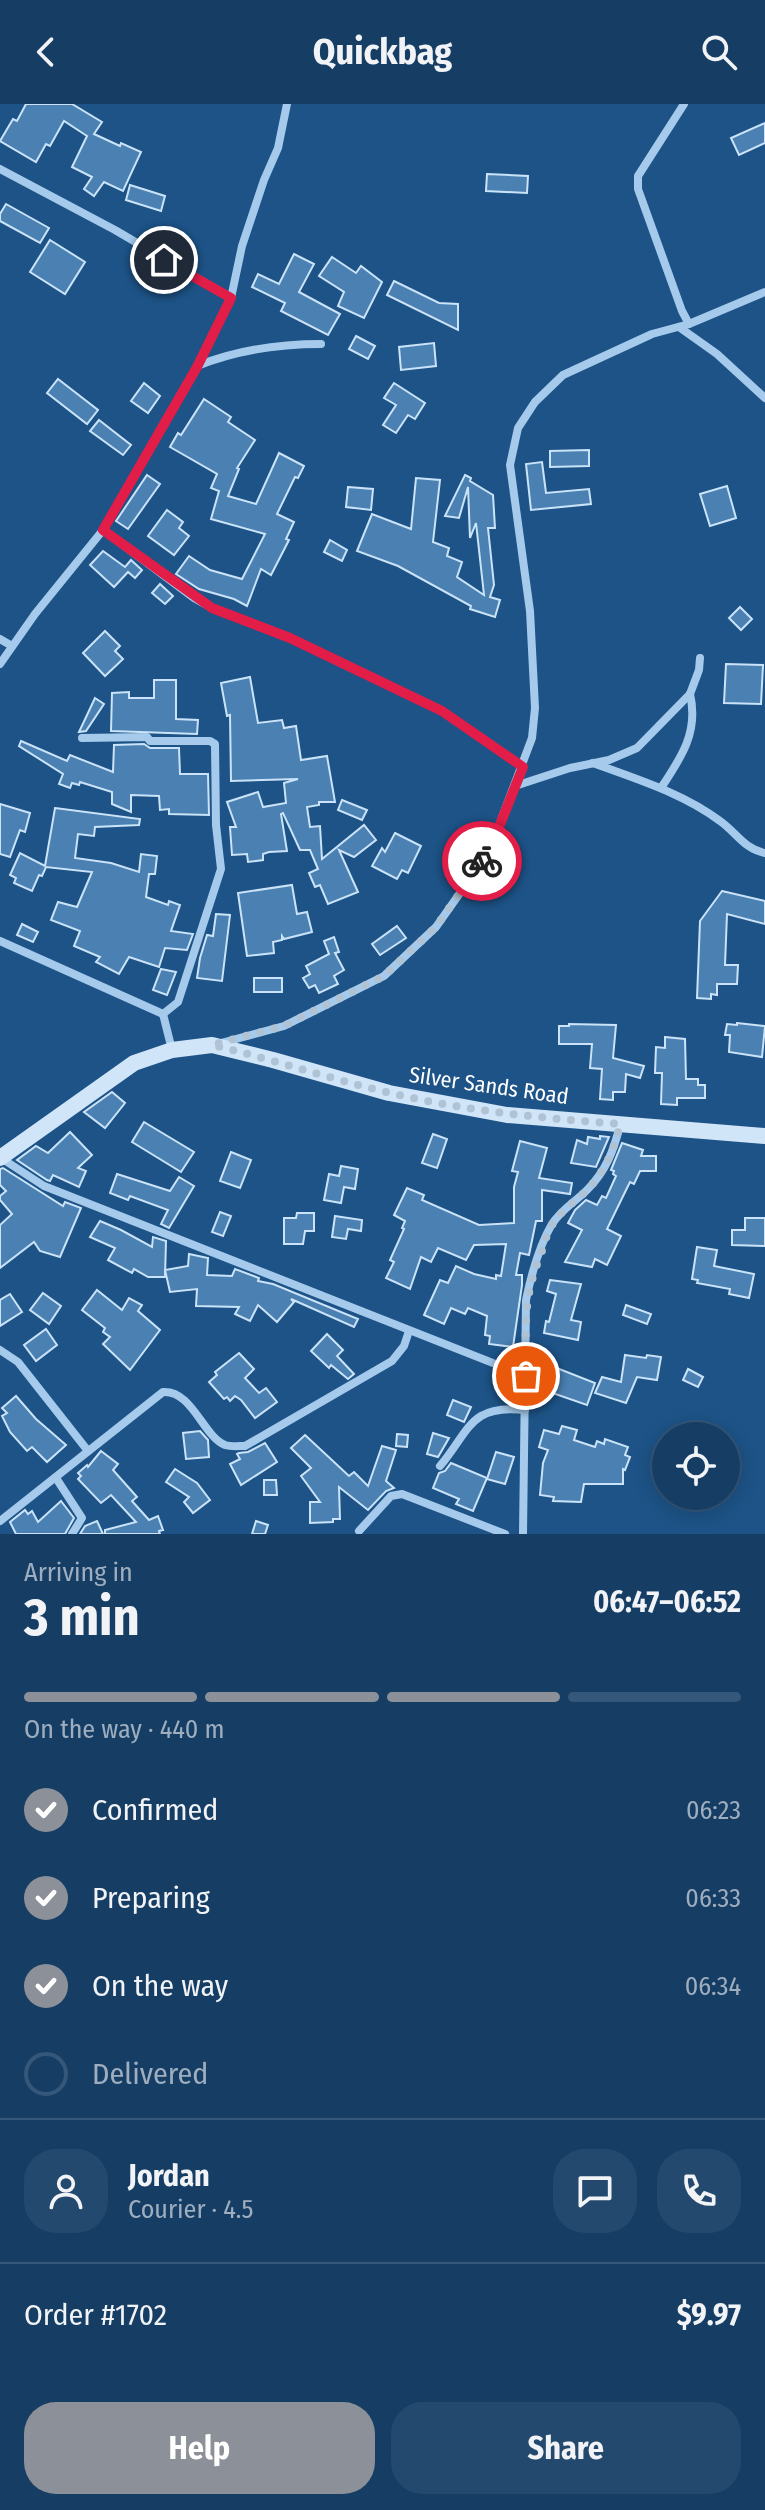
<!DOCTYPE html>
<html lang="en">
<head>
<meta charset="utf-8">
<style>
  :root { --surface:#163e65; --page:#23496e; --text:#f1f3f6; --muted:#9eaebf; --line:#355779; --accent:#8c9099 }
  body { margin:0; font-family:"Fira Sans Condensed",sans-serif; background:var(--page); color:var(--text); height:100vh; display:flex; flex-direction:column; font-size:30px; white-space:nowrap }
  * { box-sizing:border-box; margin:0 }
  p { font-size:26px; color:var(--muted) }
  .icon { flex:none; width:44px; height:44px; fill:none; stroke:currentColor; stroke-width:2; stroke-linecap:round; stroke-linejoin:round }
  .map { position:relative; height:1430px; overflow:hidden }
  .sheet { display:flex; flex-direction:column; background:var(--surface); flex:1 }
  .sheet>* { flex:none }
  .tools { position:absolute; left:652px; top:1318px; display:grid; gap:16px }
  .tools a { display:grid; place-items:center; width:88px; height:88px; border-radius:50%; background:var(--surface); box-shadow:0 4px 20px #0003,0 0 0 2px var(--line); font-size:40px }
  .pin { position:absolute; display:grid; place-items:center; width:68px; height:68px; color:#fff; margin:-34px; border:4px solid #fff; border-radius:50%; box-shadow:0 2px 8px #0007 }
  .courier { position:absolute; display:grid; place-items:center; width:80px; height:80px; margin:-40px; border:6px solid #e11d48; border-radius:50%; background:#fff; color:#222; box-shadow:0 2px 10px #0007 }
  .head em { font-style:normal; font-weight:700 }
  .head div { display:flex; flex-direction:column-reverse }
  .head { display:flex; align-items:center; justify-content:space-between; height:136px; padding:0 24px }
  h1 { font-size:52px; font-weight:700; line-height:60px }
  .bar { display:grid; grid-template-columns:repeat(4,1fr); gap:12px 8px; align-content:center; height:96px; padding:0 24px }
  .bar i { height:10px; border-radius:6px; background:var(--line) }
  .bar .selected { background:var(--accent) }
  .bar p { grid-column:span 4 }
  .line { display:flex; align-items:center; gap:20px; padding:0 24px; border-top:2px solid var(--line) }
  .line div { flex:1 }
  .round { display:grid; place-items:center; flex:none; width:84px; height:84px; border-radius:32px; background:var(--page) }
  ol { padding:0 24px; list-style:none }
  li { display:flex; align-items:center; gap:24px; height:88px }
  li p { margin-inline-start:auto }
  li .icon { padding:8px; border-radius:50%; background:var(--accent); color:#fff; stroke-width:4 }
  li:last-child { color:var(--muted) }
  li i { width:44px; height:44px; border:4px solid var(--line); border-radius:50% }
  .action { display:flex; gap:16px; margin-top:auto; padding:16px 24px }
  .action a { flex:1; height:92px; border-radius:32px; background:var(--accent); color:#fff; font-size:32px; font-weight:700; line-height:92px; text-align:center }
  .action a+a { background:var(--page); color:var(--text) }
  header { display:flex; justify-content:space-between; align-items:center; height:104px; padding:0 24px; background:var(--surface); font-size:36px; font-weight:700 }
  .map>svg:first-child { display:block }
</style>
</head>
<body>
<header><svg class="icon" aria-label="back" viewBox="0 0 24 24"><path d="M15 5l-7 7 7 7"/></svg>Quickbag<svg class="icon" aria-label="search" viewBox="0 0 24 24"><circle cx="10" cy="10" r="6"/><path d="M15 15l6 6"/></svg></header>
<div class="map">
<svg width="765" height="1430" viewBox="0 0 765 1430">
  <rect width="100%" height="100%" fill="#1d5387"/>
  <g fill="#4a80b2" stroke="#cae3f8" stroke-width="2">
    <polygon points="26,0 72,0 102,18 94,30 120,42 121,39 141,48 123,87 104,78 94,92 84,85 92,73 72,63 87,32 64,17 50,42 46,40 36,58 0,37 13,15 17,17"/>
    <polygon points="765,19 765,39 739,51 731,34"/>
    <polygon points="487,70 528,72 527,89 486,87"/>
    <polygon points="130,81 165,92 161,107 126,96"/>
    <polygon points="6,100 49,124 40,139 0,117 0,110"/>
    <polygon points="50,136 85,158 65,190 30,168"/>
    <polygon points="294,150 314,160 299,188 340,210 328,231 281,207 285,199 252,183 258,170 279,180"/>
    <polygon points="332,153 356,169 361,162 382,178 364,214 338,202 344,188 319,172"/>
    <polygon points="394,177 439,199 458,200 458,226 387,191"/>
    <polygon points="356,232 375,242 368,255 349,245"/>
    <polygon points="434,239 436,262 401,266 399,243"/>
    <polygon points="58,275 98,306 87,320 47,289"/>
    <polygon points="144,279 160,292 148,309 131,297"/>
    <polygon points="394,279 425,299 415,315 408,311 396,329 383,321 396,301 384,294"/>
    <polygon points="204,295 231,313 228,318 255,336 237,364 239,365 228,392 256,400 279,349 304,362 298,374 295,373 277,410 294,418 286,435 289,436 271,471 261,465 247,502 234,495 199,485 176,470 189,452 210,466 242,475 265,430 211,415 219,387 211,384 217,370 170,343 178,329 181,331"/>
    <polygon points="99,316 131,341 123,351 90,327"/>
    <polygon points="589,346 589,362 550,363 550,347"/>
    <polygon points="542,358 546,389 589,385 591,400 531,406 526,360"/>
    <polygon points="147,371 160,380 128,425 116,417"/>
    <polygon points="465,371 471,374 470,377 493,391 495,424 488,424 494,481 490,493 500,496 495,513 470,505 471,502 398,462 357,447 372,410 411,425 416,374 440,376 433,438 449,444 447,452 462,458 457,473 484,491 476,419 470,434 468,383 459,414 445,412"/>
    <polygon points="727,382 736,414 710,422 700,390"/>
    <polygon points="348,383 373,385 371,406 346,403"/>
    <polygon points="167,406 183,418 179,424 189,432 174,451 148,432"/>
    <polygon points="330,436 347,446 342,457 324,448"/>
    <polygon points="103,447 125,463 131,456 142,466 135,474 128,468 114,483 90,461"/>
    <polygon points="160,480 173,492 165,500 152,489"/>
    <polygon points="740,503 752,515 741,526 729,514"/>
    <polygon points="105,527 120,542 115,547 123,555 105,572 83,549"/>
    <polygon points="726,560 763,561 761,600 724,599"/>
    <polygon points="250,573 258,619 282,616 284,624 296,622 301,656 327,652 335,698 319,698 319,701 307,703 310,723 320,722 322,755 364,721 376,736 354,753 339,746 358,788 328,800 320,781 315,783 309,769 318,765 310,746 300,746 283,709 281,710 287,747 269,748 263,750 263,756 248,758 247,750 232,751 230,723 236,723 227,698 258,688 263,703 286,699 284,679 298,675 231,677 230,611 227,612 221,579"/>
    <polygon points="154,576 176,576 176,615 198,616 197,630 111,627 112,589 129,588 129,594 154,594"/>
    <polygon points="95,594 104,600 86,627 79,628"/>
    <polygon points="21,637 67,657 70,651 113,668 114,641 144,640 150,644 179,644 180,670 208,670 209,711 169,710 169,705 160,706 159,692 131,691 131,708 112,700 112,688 80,678 79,681 72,679 70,684 59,680 63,670 19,642"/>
    <polygon points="342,696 367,706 362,716 338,706"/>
    <polygon points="0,700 30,709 25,728 20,726 10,753 0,750"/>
    <polygon points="55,704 140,715 139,721 95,723 94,732 78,730 75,754 111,759 139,768 141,750 157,752 155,770 149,770 146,793 168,801 169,797 180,801 171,827 193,830 187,846 165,844 159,863 129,853 119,870 96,858 100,853 74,842 80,827 51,816 58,798 77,803 92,768 46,763 42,772 39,771 32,787 14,779 16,774 10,771 20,749 45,762"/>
    <polygon points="395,729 421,742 408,769 402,766 397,775 372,762 382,744 385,748"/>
    <polygon points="292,781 297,810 307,808 312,828 284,835 282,832 282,836 273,838 274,849 247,852 238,789"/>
    <polygon points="722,787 765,797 765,820 727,810 725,861 738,861 737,880 717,880 717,891 711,890 711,895 697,894 700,817"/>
    <polygon points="216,810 230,811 222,877 197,874 200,854 207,831 213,832"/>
    <polygon points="22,820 38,828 33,838 17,831"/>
    <polygon points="397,822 406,834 380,851 372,840"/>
    <polygon points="334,833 339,848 335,849 344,866 334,872 338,880 319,889 315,881 309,884 303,874 310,870 306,862 329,850 324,837"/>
    <polygon points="161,865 176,868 167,891 153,886"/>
    <rect x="254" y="874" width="28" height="14"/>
    <polygon points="737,919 765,922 762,953 729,948 730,931 725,931 727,920 737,921"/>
    <polygon points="569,920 616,921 613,954 644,962 640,974 626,970 625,988 613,988 613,996 600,995 602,965 590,964 592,940 559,940 559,922 569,922"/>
    <polygon points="665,933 685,935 686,975 698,975 698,981 705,981 705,994 677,994 677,1001 661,1000 662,969 655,969 656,943 665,944"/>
    <polygon points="112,988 125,999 105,1024 84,1008"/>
    <polygon points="144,1018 194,1048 181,1068 132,1038"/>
    <polygon points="70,1028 92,1051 78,1064 86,1067 79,1083 53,1071 50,1077 47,1076 17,1056 36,1042 48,1049"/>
    <polygon points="433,1030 447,1035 437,1064 422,1059"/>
    <polygon points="600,1032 609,1033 596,1063 571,1059 577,1036 587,1040 588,1033 600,1035"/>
    <polygon points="520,1037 547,1044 539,1074 572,1079 570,1090 542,1086 542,1117 536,1117 529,1151 520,1149 516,1171 522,1171 522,1181 513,1243 489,1240 490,1232 485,1231 487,1212 468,1204 465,1210 451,1204 444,1220 424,1211 440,1176 448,1179 456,1162 474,1170 496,1175 496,1171 501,1172 506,1140 474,1141 466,1156 438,1144 431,1158 421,1153 410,1185 386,1174 394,1158 390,1156 404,1125 402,1124 405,1117 394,1111 407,1084 424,1091 422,1096 479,1121 514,1119 514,1083 518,1068 512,1067"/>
    <polygon points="622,1039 643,1046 641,1052 656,1052 656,1067 640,1067 634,1080 630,1078 628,1082 607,1125 621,1132 607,1161 595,1155 592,1163 565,1158 582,1126 568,1119 575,1106 586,1096 597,1101 602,1092 606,1094 616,1072 613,1070 614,1067 611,1066"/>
    <polygon points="231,1048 251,1056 240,1084 220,1077"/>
    <polygon points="341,1062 358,1065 355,1085 344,1083 341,1099 324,1096 329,1070 339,1072"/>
    <polygon points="3,1064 63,1102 65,1098 81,1104 60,1153 40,1147 34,1138 0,1164 0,1121 12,1110 0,1096 0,1092 6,1087 0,1081 0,1065"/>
    <polygon points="117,1070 170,1087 179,1073 194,1082 169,1124 161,1120 168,1106 130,1092 128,1096 110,1089"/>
    <polygon points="220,1108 231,1112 223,1132 212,1128"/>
    <polygon points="297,1109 314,1109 314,1127 305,1127 303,1140 284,1140 284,1114 296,1114"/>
    <polygon points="335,1112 362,1116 361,1127 348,1125 346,1135 332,1133"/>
    <polygon points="745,1114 765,1114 765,1142 732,1141 732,1126 745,1126"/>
    <polygon points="100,1117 121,1126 152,1143 153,1133 166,1137 165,1173 148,1173 134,1165 132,1169 108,1156 115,1144 90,1133"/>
    <polygon points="697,1143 717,1146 714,1162 754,1170 749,1194 729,1190 730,1185 697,1179 698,1176 692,1175"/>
    <polygon points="189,1150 208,1154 207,1171 232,1172 235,1165 259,1174 258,1177 273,1180 358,1215 354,1223 291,1195 294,1198 277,1218 258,1201 250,1217 235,1210 239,1203 196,1202 197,1185 170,1188 165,1166 188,1162"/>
    <polygon points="550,1176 581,1180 571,1216 581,1218 578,1236 544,1229 546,1217 549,1218 556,1190 547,1187"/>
    <polygon points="97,1186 122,1206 129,1194 142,1201 138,1207 160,1226 130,1266 103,1240 110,1233 103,1228 105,1224 82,1206"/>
    <polygon points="43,1189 61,1202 49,1220 30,1206"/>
    <polygon points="10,1190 22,1208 0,1222 0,1196"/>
    <polygon points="626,1201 651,1210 647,1220 623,1211"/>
    <polygon points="46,1225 57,1241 36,1257 24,1241"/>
    <polygon points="327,1230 343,1246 337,1252 354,1270 348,1275 331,1261 329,1264 311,1247"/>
    <polygon points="239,1249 254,1265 245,1274 259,1289 266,1284 277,1298 255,1314 241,1296 235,1292 230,1297 227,1293 224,1295 209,1278 217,1271 215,1268"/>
    <polygon points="625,1251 646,1254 647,1251 661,1253 657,1276 637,1273 626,1299 595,1289 602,1273 621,1278"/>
    <polygon points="544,1259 595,1279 587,1301 535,1283"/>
    <polygon points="688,1265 703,1273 698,1283 683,1276"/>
    <polygon points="16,1292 36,1315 66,1341 47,1358 32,1343 27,1347 10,1328 2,1312 7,1309 2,1304"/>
    <polygon points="453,1296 471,1303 464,1318 447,1311"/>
    <polygon points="562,1322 577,1326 574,1336 595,1343 597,1337 604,1340 605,1335 628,1343 625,1351 630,1353 625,1366 623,1365 623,1380 584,1380 581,1398 553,1397 554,1393 540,1391 543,1359 548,1346 539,1343 544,1326 559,1330"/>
    <polygon points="200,1327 208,1336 209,1353 186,1355 183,1329"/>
    <polygon points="433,1329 449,1334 438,1353 427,1350"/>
    <polygon points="397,1330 408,1331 407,1343 396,1342"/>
    <polygon points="305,1331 349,1372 354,1368 368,1382 382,1342 396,1346 386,1377 394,1384 386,1387 368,1406 339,1383 340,1415 333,1415 333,1418 310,1419 310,1398 320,1398 301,1372 311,1364 291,1344"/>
    <polygon points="265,1339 277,1358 241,1381 230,1360 240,1355 237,1350 239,1349 248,1348"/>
    <polygon points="101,1347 118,1360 113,1366 137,1393 132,1397 149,1416 158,1412 163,1426 159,1427 160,1430 105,1430 105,1426 136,1418 111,1391 101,1399 78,1375 81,1372 78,1369 87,1361 88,1363"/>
    <polygon points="496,1348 514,1353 505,1380 487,1375"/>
    <polygon points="451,1359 487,1374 473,1407 456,1400 459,1395 433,1384 439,1369 445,1367"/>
    <polygon points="175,1365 197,1379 210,1396 193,1409 184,1398 189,1393 166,1378"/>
    <polygon points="264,1376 276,1376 277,1391 264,1391"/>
    <polygon points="61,1397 74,1414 65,1430 16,1430 10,1418 25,1406 28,1410 32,1407 38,1418"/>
    <polygon points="97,1417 103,1430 80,1430 85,1422"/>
    <polygon points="256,1417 268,1421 265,1430 252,1430"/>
  </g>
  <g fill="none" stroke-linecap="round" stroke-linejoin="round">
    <g stroke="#a5caeb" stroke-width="8">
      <polyline points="684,0 638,72 638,85 682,207 689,220"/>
      <polyline points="0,65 115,126 231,194"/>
      <polyline points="679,223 717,250 765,294"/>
      <path d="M197 262C237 246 278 240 321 240"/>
      <polyline points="103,426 194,494 212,504 290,534 442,607 523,663"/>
      <polyline points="0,535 12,542"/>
      <polyline points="0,560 35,510 103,426 197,263 231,194 242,142 264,76 278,44 287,0"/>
      <polyline points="82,634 147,633 150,637 210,637 215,640 216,721 221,765 178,898 163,910"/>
      <path d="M593 659C636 675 683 689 720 717 737 729 744 745 765 749"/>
      <polyline points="515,682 570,664 609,656 637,644 690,590 699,566 700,554"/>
      <path d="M661 684C681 654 699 628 690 590"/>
      <polyline points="0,837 163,910"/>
      <polyline points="163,910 172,946"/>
      <polyline points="221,939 284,922 384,872 436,823 489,748 532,634 535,604 530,507 510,361 518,324 535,298 563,271 652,230 689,220 765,188"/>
      <polyline points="1,1054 44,1082 526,1272"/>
      <polyline points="0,1246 18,1258 88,1347"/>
      <path d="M440 1362C470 1326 470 1300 525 1306"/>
      <polyline points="56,1374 82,1414 72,1430"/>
      <path d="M0 1417 163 1288C192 1286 203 1332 225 1341 231 1343 239 1342 245 1342L392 1257 404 1242 409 1227"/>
      <polyline points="359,1427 391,1392 402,1390 505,1430"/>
      <path d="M523 1430 526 1196C531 1172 539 1142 552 1120 562 1105 575 1098 587 1086 606 1067 614 1046 620 1021"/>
    </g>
    <polyline stroke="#d1e5f8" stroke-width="16" points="0,1054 134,959 172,946 212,941 273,956 389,989 507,1011 765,1032"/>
  </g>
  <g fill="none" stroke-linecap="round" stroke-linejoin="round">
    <path stroke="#b0c3d5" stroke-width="8" stroke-dasharray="0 14.4" d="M482 757 436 823 384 872 284 922 212 941C272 955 330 975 390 989 466 1007 542 1014 620 1020 614 1045 606 1066 587 1086 575 1098 561 1106 552 1121 547 1129 544 1140 541 1150 522 1196 526 1224 526 1272"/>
    <polyline stroke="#e11d48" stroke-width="10" points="164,156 231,194 197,263 103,426 212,504 290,534 442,607 523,663 489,748 482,757"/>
  </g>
  <g text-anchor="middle" stroke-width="7" stroke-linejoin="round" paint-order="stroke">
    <g font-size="22" fill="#fff" stroke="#1d5387">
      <text transform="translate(489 981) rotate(8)" y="8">Silver Sands Road</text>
    </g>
  </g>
</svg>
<div class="tools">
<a><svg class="icon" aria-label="locate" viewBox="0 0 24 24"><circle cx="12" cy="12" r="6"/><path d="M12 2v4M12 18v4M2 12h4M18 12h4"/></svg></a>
</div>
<div class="pin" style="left:526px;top:1272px;background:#ea580c"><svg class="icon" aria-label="bag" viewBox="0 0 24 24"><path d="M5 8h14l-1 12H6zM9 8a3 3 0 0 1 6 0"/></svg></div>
<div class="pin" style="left:164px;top:156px;background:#1f2937"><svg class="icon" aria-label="home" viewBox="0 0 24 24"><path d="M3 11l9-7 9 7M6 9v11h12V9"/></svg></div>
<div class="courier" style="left:482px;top:757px"><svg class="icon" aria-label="bike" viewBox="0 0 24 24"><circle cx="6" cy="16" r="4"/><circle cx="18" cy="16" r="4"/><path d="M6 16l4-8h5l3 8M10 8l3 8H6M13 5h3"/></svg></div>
</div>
<section class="sheet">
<div class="head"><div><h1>3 min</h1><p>Arriving in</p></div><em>06:47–06:52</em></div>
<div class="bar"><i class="selected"></i><i class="selected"></i><i class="selected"></i><i></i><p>On the way · 440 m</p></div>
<ol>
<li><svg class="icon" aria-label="check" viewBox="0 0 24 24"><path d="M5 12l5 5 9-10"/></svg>Confirmed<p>06:23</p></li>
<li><svg class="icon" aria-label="check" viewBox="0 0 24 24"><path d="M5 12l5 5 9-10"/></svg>Preparing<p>06:33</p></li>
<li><svg class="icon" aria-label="check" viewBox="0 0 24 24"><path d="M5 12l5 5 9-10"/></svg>On the way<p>06:34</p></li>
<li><i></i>Delivered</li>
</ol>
<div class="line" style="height:144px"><a class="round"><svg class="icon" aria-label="person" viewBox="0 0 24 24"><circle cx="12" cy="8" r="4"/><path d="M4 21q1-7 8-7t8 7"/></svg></a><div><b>Jordan</b><p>Courier · 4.5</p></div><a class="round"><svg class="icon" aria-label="chat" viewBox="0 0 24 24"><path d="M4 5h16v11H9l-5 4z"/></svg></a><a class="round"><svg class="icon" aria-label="phone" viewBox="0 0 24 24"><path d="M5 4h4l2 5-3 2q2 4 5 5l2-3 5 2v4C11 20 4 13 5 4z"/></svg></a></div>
<div class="line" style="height:104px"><div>Order #1702</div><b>$9.97</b></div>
<div class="action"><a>Help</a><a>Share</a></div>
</section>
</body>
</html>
